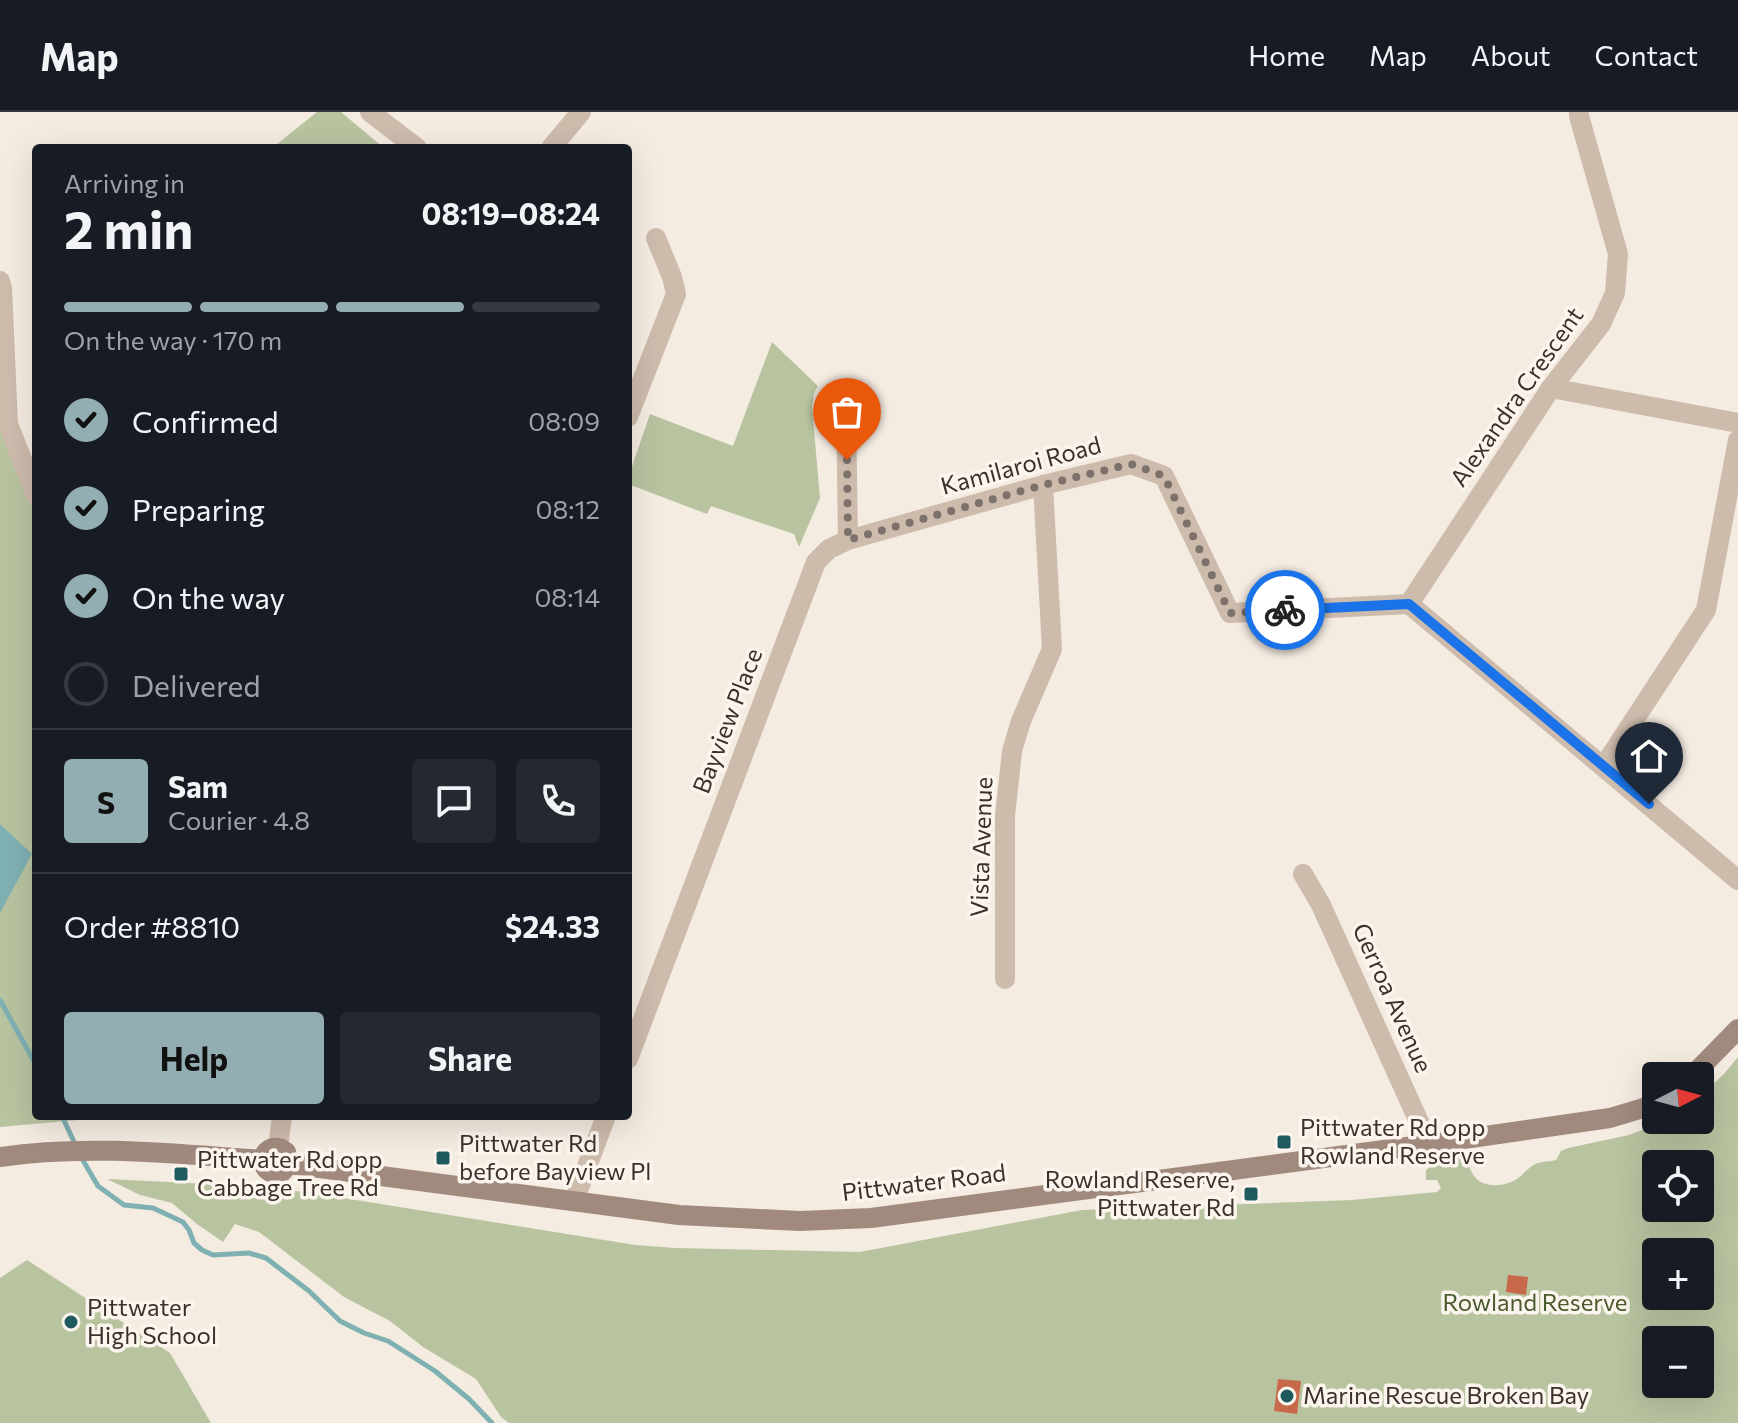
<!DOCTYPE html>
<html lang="en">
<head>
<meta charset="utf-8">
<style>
  :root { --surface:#171b24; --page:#242831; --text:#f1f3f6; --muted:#9ea1a6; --line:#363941; --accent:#92aeb2 }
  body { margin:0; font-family:Commissioner,sans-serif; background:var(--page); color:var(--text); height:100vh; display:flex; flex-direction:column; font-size:30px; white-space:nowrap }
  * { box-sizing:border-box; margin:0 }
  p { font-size:26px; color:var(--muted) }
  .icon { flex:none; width:44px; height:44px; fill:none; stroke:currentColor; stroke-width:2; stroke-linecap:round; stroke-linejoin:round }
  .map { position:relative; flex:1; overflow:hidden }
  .drawer { position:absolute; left:32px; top:32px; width:600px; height:976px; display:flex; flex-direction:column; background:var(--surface); border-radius:8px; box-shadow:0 8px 32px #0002 }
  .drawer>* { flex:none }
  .needle { width:52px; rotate:84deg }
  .fabs { position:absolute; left:1642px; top:950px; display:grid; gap:16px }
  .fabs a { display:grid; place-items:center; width:72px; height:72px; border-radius:8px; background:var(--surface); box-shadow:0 8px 32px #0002; font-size:40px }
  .pin { position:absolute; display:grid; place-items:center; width:68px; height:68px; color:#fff; margin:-82px -34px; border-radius:50% 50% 50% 0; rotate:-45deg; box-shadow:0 0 8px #0007 }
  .pin .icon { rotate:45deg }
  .courier { position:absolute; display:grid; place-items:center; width:80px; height:80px; margin:-40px; border:6px solid #1a73e8; border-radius:50%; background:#fff; color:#222; box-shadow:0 2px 10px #0007 }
  .head em { font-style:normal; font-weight:700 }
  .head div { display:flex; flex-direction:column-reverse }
  .head { display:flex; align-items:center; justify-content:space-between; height:136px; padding:0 32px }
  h1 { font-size:52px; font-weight:700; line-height:60px }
  .bar { display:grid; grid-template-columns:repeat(4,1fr); gap:12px 8px; align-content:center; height:96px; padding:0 32px }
  .bar i { height:10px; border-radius:6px; background:var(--line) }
  .bar .current { background:var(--accent) }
  .bar p { grid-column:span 4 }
  .line { display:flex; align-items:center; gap:20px; padding:0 32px; border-top:2px solid var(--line) }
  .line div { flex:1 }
  .round { display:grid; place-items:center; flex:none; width:84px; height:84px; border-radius:8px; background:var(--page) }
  ol { padding:0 32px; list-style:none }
  li { display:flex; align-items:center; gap:24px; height:88px }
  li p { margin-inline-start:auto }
  li .icon { padding:8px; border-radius:50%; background:var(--accent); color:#111; stroke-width:4 }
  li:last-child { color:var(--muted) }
  li i { width:44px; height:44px; border:4px solid var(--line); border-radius:50% }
  .action { display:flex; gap:16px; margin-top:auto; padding:16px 32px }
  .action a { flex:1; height:92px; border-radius:8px; background:var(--accent); color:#111; font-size:32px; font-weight:700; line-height:92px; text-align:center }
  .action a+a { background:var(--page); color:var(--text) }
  header { display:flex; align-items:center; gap:48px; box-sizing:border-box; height:112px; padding:0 40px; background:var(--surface); border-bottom:2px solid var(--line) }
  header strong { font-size:38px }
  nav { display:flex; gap:44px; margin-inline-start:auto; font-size:28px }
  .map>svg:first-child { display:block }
</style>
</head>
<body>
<header>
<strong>Map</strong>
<nav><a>Home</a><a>Map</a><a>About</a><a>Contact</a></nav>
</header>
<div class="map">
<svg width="1738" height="1311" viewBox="0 0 1738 1311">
  <rect width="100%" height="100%" fill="#f4ebe1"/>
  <g fill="#b8c4a0" fill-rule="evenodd">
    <polygon points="317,0 341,0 384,36 272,36"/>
    <polygon points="772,230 818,274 814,281 812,295 820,386 799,435 794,422 711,394 707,402 628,372 628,366 650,302 733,334"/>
    <polygon points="0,309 36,402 36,1004 122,1004 0,1015"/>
    <path d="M1738 945V1311H509L501 1305 476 1267 423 1235 390 1209 344 1185 259 1120 235 1112 223 1130 197 1112 172 1091 140 1083 107 1067 229 1073 306 1080 635 1133 676 1136 860 1140 1082 1098 1352 1088 1437 1080 1441 1076 1437 1068H1426V1058C1438 1049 1452 1043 1467 1048 1469 1053 1471 1061 1475 1065 1484 1077 1506 1074 1517 1067 1524 1062 1529 1054 1538 1051 1544 1049 1550 1050 1556 1048L1561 1039 1568 1036 1629 1023 1667 1008H1700V984L1723 963ZM1656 1052H1700V1096H1656ZM1656 1140H1700V1184H1656ZM1656 1228H1700V1272H1656Z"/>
    <polygon points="27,1148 170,1241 211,1311 0,1311 0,1166"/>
  </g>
  <polygon fill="#7fb0b2" points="0,712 32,742 0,801"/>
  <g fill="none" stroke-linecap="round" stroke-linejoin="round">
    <g stroke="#7fb0b2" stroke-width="5">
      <polyline points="0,888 36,953"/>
      <polyline points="62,1004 75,1032"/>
      <polyline points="81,1045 98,1074 124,1093 153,1096 183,1110 189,1118 194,1131 202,1138 213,1143 249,1141 266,1146 309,1179 340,1209 364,1221 388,1229 435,1259 469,1287 492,1311"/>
    </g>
  </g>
  <g fill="#c8694b">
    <polygon points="1508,1163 1528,1165 1526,1183 1506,1180"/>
    <polygon points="1278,1267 1301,1269 1297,1302 1274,1299"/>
  </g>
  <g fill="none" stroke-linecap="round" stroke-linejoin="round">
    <g stroke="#cdbbac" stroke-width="20">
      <polyline points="370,0 417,36"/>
      <polyline points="551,36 581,0"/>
      <polyline points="1551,276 1738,311"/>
      <polyline points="628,305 676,182 672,165 656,126"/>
      <polyline points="848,428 1043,373 1131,352 1164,364 1230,501 1409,492"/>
      <polyline points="1409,492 1551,276 1601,212 1615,181 1618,142 1579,4 1579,0"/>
      <polyline points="1409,492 1738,768"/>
      <polyline points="1604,654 1706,498 1738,328"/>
      <polyline points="1303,762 1321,793 1429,1032"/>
      <polyline points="1005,867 1005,704 1012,639 1021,609 1052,537 1043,373"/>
      <polyline points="628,947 816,450 829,437 848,428 846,295"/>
      <polyline points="574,1089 606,1004"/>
    </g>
    <g stroke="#cdbbac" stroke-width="20">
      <polyline points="0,169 2,176 8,312 36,383"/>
      <polyline points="278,1036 282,1004"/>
    </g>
    <g stroke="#a18a7d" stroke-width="20">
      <polyline points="1692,964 1738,917"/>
      <path d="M0 1045C87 1032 176 1042 263 1048"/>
      <path d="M263 1048C265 1036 276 1032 286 1040L289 1052"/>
      <path d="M263 1048C264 1058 271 1063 281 1061L289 1052"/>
      <polyline points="289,1052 679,1103 800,1109 871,1106 1429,1032 1610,1006 1650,994 1656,990"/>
    </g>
  </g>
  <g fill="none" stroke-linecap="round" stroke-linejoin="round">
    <polyline stroke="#7c716b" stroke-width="8" stroke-dasharray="0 14.4" points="847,348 848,428 1043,373 1131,352 1164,364 1230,501 1285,498"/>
    <polyline stroke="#1a73e8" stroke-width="10" points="1285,498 1409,492 1649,692"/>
  </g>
  <g fill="#1f5a5e" stroke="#fbf5ee" stroke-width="3">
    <rect x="1276" y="1022" width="16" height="16" rx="4"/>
    <rect x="435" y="1038" width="16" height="16" rx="4"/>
    <rect x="173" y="1054" width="16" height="16" rx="4"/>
    <rect x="1243" y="1074" width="16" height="16" rx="4"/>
    <circle cx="71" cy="1210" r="8"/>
    <circle cx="1287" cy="1284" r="8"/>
  </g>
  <g text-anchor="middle" stroke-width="7" stroke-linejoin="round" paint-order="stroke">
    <g font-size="24" fill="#3b302b" stroke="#fbf5ee">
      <text transform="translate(1517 285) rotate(-55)" y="8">Alexandra Crescent</text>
      <text transform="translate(1021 354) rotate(-15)" y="8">Kamilaroi Road</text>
      <text transform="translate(728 609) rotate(-69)" y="8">Bayview Place</text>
      <text transform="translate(982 735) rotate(-88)" y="8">Vista Avenue</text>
      <text transform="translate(1392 886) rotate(66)" y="8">Gerroa Avenue</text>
      <text transform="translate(924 1071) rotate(-7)" y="8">Pittwater Road</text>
    </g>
    <g font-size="24" fill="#3b302b" stroke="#fbf5ee" text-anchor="start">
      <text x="1300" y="1024">Pittwater Rd opp<tspan x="1300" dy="28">Rowland Reserve</tspan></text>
      <text x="459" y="1040">Pittwater Rd<tspan x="459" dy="28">before Bayview Pl</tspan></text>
      <text x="197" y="1056">Pittwater Rd opp<tspan x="197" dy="28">Cabbage Tree Rd</tspan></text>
      <text x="1235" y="1076" text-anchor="end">Rowland Reserve,<tspan x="1235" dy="28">Pittwater Rd</tspan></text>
      <text x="87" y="1204">Pittwater<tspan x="87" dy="28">High School</tspan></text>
      <text x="1303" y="1292">Marine Rescue Broken Bay</text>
    </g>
    <g font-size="24" fill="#4a5a2e" stroke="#fbf5ee">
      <text x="1535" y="1199">Rowland Reserve</text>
    </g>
  </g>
</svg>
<div class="fabs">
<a><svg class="needle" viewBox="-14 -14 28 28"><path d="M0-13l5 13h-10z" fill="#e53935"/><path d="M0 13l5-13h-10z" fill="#9ea1a6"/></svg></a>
<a><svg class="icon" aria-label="locate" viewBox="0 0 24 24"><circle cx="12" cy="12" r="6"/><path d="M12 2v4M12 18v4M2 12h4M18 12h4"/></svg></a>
<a>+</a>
<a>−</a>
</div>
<div class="pin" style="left:847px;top:348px;background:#ea580c"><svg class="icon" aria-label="bag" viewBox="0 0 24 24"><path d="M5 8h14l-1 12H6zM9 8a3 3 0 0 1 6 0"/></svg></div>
<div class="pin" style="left:1649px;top:692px;background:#1f2937"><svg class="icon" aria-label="home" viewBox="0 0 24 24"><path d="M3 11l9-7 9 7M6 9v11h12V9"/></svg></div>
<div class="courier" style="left:1285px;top:498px"><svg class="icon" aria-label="bike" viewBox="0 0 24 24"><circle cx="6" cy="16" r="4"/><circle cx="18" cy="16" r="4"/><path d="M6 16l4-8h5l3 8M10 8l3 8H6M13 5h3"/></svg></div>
<section class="drawer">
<div class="head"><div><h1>2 min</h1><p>Arriving in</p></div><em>08:19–08:24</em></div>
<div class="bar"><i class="current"></i><i class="current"></i><i class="current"></i><i></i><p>On the way · 170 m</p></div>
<ol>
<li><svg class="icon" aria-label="check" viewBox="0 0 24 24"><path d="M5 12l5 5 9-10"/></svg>Confirmed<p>08:09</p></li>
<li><svg class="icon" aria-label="check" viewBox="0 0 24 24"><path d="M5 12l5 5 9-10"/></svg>Preparing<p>08:12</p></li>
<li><svg class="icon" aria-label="check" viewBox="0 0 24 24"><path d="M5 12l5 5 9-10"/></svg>On the way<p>08:14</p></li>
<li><i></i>Delivered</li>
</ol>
<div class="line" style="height:144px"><b class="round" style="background:var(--accent);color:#111">S</b><div><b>Sam</b><p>Courier · 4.8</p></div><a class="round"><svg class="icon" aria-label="chat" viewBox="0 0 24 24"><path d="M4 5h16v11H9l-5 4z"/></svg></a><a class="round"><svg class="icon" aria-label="phone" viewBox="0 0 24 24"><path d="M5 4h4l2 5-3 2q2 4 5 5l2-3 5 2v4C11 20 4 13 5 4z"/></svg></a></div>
<div class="line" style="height:104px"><div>Order #8810</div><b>$24.33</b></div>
<div class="action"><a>Help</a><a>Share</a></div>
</section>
</div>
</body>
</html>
